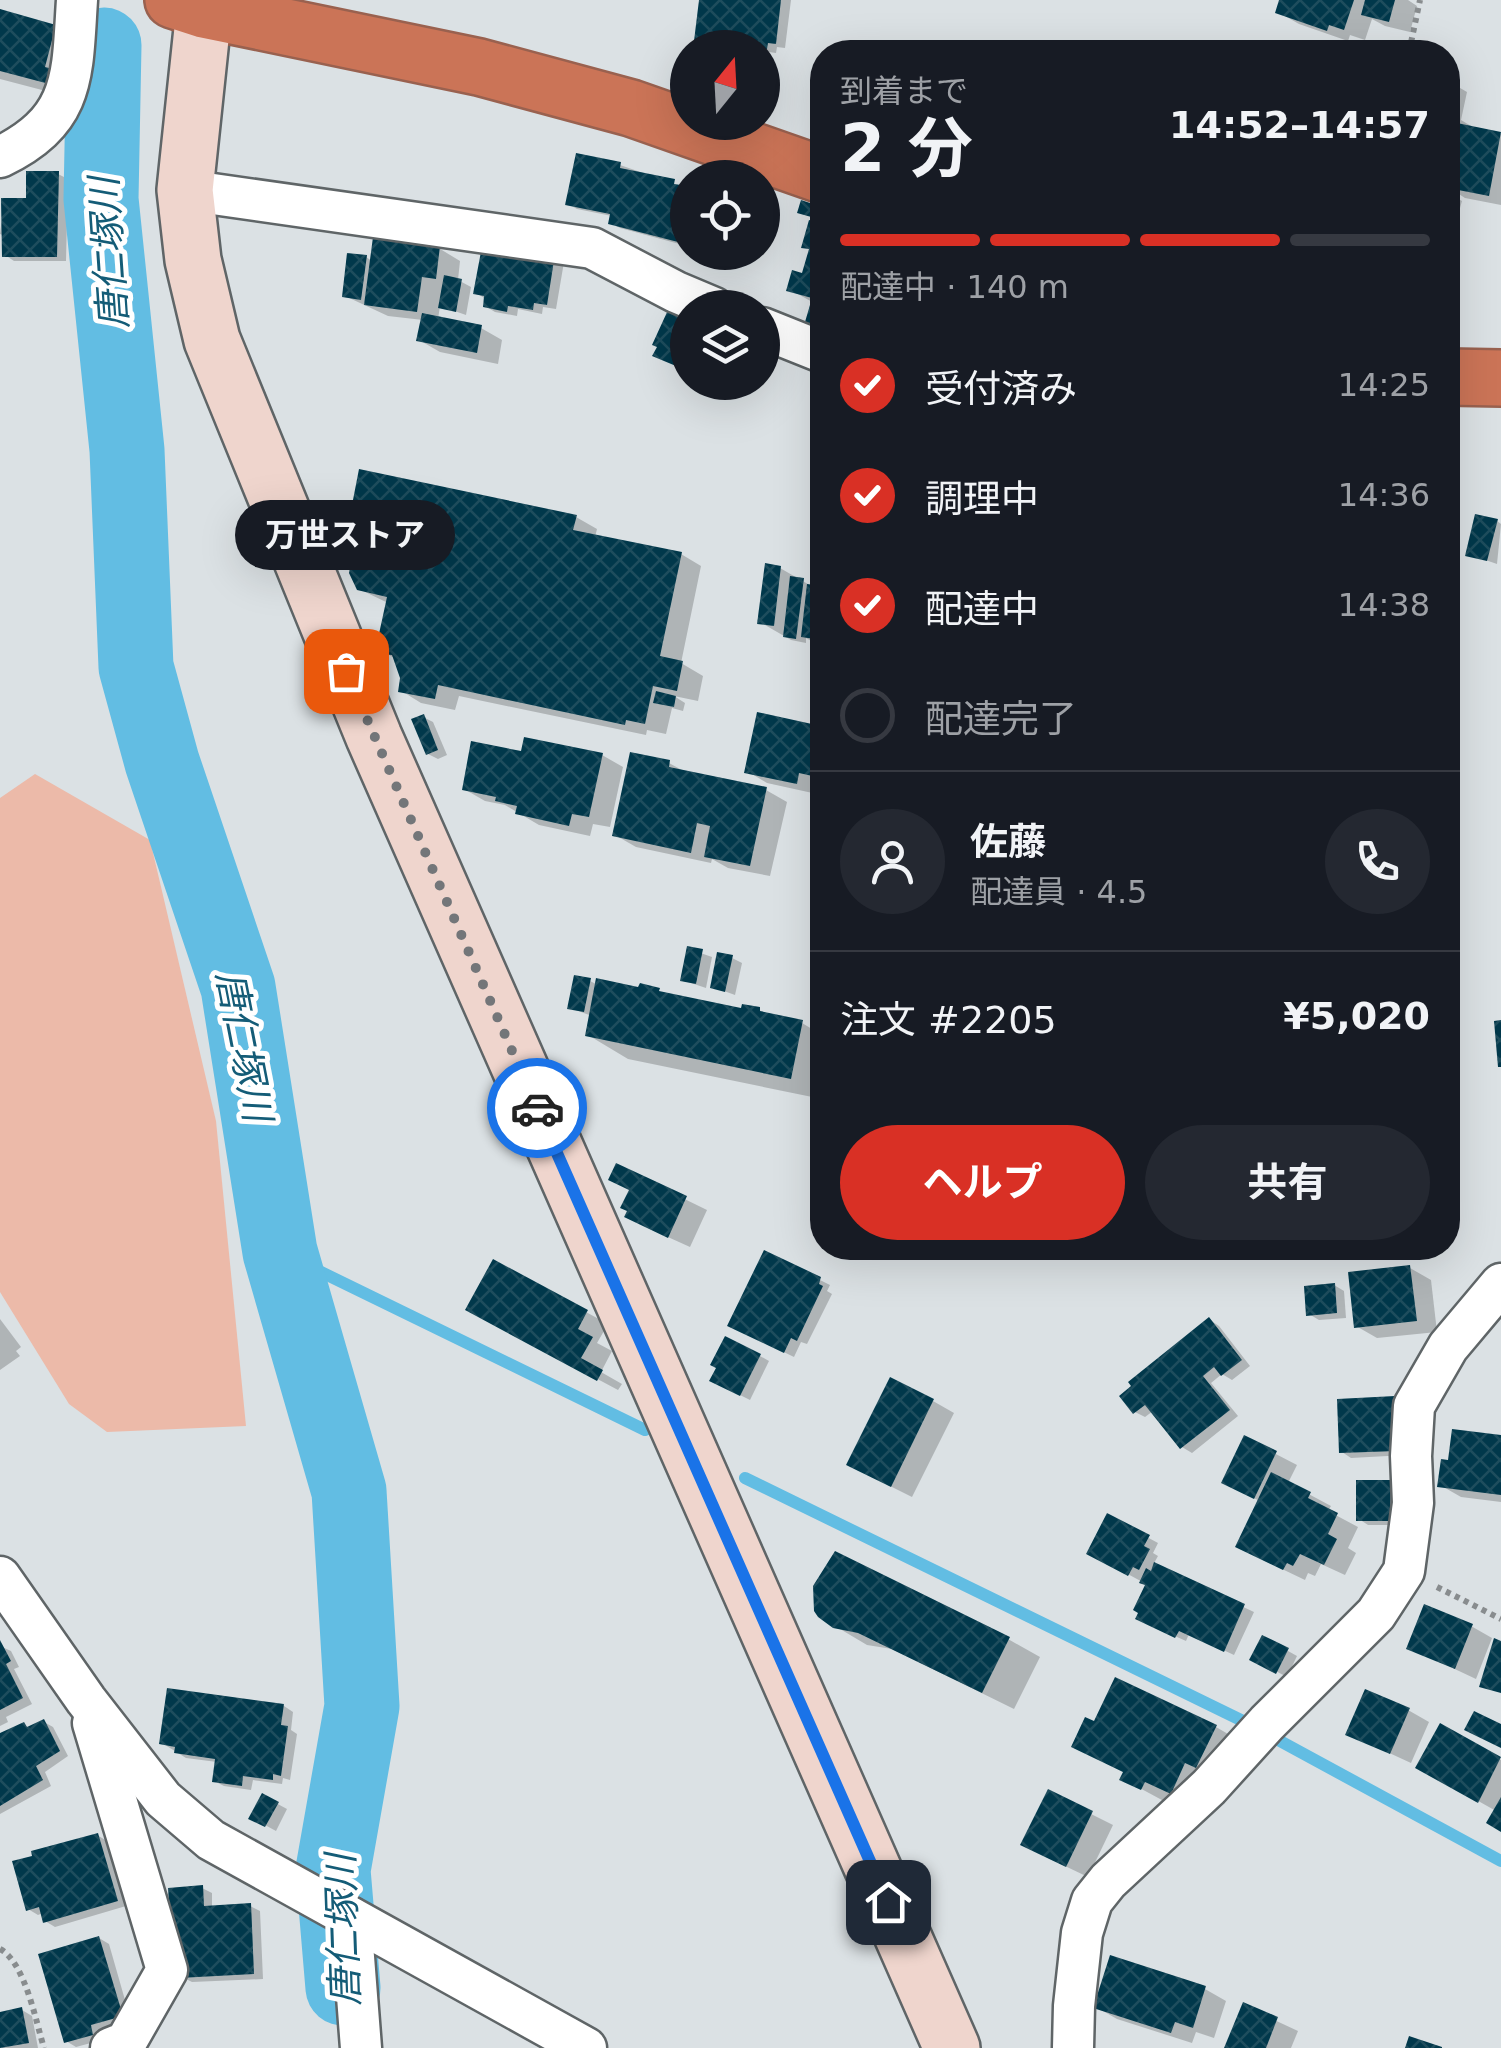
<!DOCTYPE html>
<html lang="ja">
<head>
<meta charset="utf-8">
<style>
  :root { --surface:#171b24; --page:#242831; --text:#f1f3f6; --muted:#9ea1a6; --line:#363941; --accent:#d93025 }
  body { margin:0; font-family:"DejaVu Sans","Noto Sans JP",sans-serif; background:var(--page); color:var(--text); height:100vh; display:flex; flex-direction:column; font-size:38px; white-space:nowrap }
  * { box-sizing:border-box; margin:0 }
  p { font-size:32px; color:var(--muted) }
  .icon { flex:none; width:55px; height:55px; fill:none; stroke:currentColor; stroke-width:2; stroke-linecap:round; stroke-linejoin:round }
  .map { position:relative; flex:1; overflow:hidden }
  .sheet { position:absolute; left:810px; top:40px; width:650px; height:1220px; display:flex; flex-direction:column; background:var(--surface); border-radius:40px; box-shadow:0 10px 40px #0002 }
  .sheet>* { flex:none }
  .needle { width:65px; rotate:18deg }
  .controls { position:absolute; left:670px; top:30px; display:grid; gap:20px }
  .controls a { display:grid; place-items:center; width:110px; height:110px; border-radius:50%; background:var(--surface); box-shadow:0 10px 40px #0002; font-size:50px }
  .pin { position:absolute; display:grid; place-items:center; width:85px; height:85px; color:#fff; margin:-42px; border-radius:20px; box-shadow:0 5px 15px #0006 }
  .courier { position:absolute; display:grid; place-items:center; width:100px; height:100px; margin:-50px; border:8px solid #1a73e8; border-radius:50%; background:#fff; color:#222; box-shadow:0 2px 12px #0007 }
  .bubble { position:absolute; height:70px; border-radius:35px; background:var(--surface); box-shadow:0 10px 40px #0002; font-size:32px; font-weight:700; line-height:70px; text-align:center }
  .headline em { font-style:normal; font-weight:700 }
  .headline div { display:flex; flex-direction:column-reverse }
  .headline { display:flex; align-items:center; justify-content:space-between; height:170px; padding:0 30px }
  h1 { font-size:65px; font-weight:700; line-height:75px }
  .bar { display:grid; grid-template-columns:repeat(4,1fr); gap:15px 10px; align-content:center; height:120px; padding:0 30px }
  .bar i { height:12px; border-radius:8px; background:var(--line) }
  .bar .current { background:var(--accent) }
  .bar p { grid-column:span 4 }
  .line { display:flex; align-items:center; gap:25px; padding:0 30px; border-top:2px solid var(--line) }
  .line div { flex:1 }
  .round { display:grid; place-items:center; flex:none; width:105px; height:105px; border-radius:52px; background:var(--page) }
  ol { padding:0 30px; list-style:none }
  li { display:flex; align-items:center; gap:30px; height:110px }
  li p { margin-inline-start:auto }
  li .icon { padding:10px; border-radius:50%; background:var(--accent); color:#fff; stroke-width:4 }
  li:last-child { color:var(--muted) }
  li i { width:55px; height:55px; border:5px solid var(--line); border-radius:50% }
  .cta { display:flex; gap:20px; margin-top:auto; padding:20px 30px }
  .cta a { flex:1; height:115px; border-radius:60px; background:var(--accent); color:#fff; font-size:40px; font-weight:700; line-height:115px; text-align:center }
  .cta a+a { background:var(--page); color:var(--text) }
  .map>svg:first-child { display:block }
</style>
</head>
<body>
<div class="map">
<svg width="1501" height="2048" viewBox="0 0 1501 2048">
  <defs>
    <pattern id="building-cross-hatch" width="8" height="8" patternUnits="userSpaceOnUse" patternTransform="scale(2.5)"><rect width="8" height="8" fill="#01384b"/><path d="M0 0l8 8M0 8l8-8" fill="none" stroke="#1e4d5d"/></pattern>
  </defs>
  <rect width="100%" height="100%" fill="#dbe1e4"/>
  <polygon fill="#ecbaa9" points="35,774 150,840 216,1121 246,1426 107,1432 69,1404 0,1292 0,798"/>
  <g fill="#0003">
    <polygon points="701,0 791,0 785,48 777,47 776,53 762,51 762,48 706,45 697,39"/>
    <polygon points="1282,0 1408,0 1417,6 1410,32 1385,26 1372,19 1365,40 1350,35 1348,41 1299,24 1278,12"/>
    <polygon points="0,9 11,15 55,27 76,84 87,90 84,101 0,79"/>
    <polygon points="1448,81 1467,92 1461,120 1476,129 1501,134 1501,205 1465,198 1448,187"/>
    <polygon points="620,165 684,187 688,192 687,246 620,228 611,223 612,216 577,209 568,204"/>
    <polygon points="58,174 68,179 66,261 14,261 5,255 5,236 0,234 4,201 28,201"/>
    <polygon points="1448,193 1462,201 1460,208 1448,205"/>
    <polygon points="811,223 822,227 822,329 808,321 814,303 789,289 804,276 812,251 804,246"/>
    <polygon points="432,244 460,261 458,280 471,287 466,315 440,306 438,319 481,328 502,340 498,364 440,352 419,340 423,320 388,316 345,296 366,257 372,261"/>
    <polygon points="485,244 564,262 556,309 543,307 542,314 518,309 517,316 495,312 485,306 486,299 476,293"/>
    <polygon points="702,252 743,252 743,260 714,259"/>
    <polygon points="1448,471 1450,472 1452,497 1448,498"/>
    <polygon points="576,517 597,529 595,537 681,554 701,566 681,663 703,676 698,701 674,696 685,703 683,711 672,708 666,734 647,730 646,735 459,696 455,710 421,703 400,690 403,677 396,659 384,652 388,603 359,589 355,554 339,544"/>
    <polygon points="1497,521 1501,524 1497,564 1468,554"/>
    <polygon points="780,568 813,587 822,588 822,647 806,638 806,643 791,640 760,622"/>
    <polygon points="423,717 433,722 447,755 438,759 428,754"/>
    <polygon points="820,728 822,784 820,784 817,794 767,783 747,771"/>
    <polygon points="523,754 602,755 623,767 610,827 593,824 590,836 539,825 505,805 485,801 464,789"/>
    <polygon points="669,763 689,774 766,790 787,802 770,876 728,868 712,859 711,863 636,847 615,835"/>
    <polygon points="689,949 712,957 706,988 682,980"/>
    <polygon points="732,958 742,963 735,995 713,987"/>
    <polygon points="590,981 598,985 640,990 641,986 669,996 743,1011 759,1010 771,1016 802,1023 822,1035 822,1099 628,1059 588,1035 592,1016 570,1008"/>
    <polygon points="1448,1119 1454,1123 1448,1181"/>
    <polygon points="617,1166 707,1210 690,1247 648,1228"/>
    <polygon points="494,1262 608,1324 597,1343 612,1351 601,1372 622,1384 618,1390 489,1321"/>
    <polygon points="1410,1268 1431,1280 1437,1332 1377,1338 1356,1326"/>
    <polygon points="820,1280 830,1285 827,1291 832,1294 807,1344 801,1342 794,1357 740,1331"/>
    <polygon points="1334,1285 1344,1291 1346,1318 1319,1320 1309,1314"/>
    <polygon points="0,1319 21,1347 16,1351 20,1356 0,1370"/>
    <polygon points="1210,1320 1219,1326 1250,1366 1232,1380 1222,1374 1211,1383 1238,1416 1192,1453 1182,1447 1153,1411 1145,1417 1135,1412"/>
    <polygon points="760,1356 769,1361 750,1400 722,1386"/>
    <polygon points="1394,1399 1404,1404 1406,1455 1351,1458 1342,1452"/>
    <polygon points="933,1401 954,1413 912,1497 870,1476"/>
    <polygon points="1501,1437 1501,1502 1461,1497 1440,1485"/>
    <polygon points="1245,1438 1297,1465 1288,1483 1331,1506 1328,1511 1358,1527 1348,1548 1356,1553 1345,1575 1321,1564 1315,1576 1308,1573 1305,1580 1259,1558 1260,1501 1245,1494"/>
    <polygon points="1390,1482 1400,1488 1399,1525 1368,1525 1359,1519"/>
    <polygon points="1108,1516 1158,1543 1153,1553 1158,1556 1153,1565 1254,1612 1234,1655 1189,1634 1186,1641 1148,1624 1148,1585 1089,1553"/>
    <polygon points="835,1626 1008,1639 1040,1657 1014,1709 892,1649 867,1645"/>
    <polygon points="1471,1626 1492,1638 1476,1679 1410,1648"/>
    <polygon points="0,1646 11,1651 19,1667 14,1669 32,1704 6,1717 8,1722 0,1726"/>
    <polygon points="1288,1651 1297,1656 1287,1677 1253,1659"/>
    <polygon points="284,1706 293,1712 291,1730 297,1734 290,1780 283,1778 282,1784 253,1780 251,1790 224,1786 214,1781 217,1762 186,1758 162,1743"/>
    <polygon points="1408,1710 1429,1722 1411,1763 1348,1734"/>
    <polygon points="44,1722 53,1727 68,1756 45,1772 51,1786 0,1814 0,1736 24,1725 30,1728"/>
    <polygon points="1095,1725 1216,1727 1247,1745 1173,1806 1123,1779 1125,1773 1074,1746"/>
    <polygon points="1441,1726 1501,1760 1501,1829 1496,1811 1418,1767"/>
    <polygon points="1049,1793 1113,1825 1088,1877 1044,1856"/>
    <polygon points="263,1796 287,1809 276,1831 252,1818"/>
    <polygon points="97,1835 107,1841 126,1906 55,1927 45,1921 43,1913 38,1915 28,1909"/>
    <polygon points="202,1888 212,1893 212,1908 250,1906 260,1911 263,1979 192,1982 182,1977 179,1924 172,1920"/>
    <polygon points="99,1938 109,1944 131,2021 99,2030 102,2040 76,2047 66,2041"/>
    <polygon points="1205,1989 1226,2001 1214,2038 1196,2032 1192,2043 1117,2019 1096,2007"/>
    <polygon points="1244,2006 1298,2031 1291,2048 1227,2048"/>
    <polygon points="22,2010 32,2016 38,2048 2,2048 0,2014"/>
  </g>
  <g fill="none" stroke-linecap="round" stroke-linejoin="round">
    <g stroke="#62bde3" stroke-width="12">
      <polyline points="280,1252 645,1430"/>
      <polyline points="745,1478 1247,1723"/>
      <polyline points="1280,1741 1501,1861"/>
    </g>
    <polyline stroke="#62bde3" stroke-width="75" points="104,45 101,199 127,450 136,667 162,762 238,987 280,1252 349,1491 362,1706 333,1870 343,1988"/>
  </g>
  <g fill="url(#building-cross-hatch)">
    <polygon points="699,0 781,0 776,44 768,43 767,49 694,41"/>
    <polygon points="1279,0 1354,0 1344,30 1329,25 1327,31 1275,13"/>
    <polygon points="1365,0 1395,0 1389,22 1361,15"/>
    <polygon points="0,9 56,25 45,67 57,70 53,85 0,71"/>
    <polygon points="1448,114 1459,117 1457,123 1501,132 1489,196 1448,188"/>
    <polygon points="576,153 621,162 620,168 675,179 674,184 681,185 676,211 684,212 678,242 608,224 610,214 565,205"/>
    <polygon points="26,171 59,171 57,257 2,257 1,198 26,198"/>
    <polygon points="801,200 822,207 822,220 797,213"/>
    <polygon points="809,220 822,224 822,327 805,322 812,298 786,291 792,270 802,273 809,249 801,248"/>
    <polygon points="373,237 440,246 436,279 422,277 417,312 364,305"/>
    <polygon points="483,241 555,254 547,305 534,303 533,310 508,306 507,312 483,307 484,296 473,294"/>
    <polygon points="347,253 367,255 361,300 342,297"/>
    <polygon points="444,275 462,279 456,312 438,308"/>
    <polygon points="668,310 688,310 688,371 652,356 657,347 652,345"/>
    <polygon points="422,313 482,325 477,353 416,341"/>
    <polygon points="359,469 577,515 573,530 682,552 660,656 683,661 677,691 653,686 645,724 626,720 625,725 438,685 435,699 398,692 400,678 392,655 382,654 377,643 387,597 357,590 349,573 353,550 336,546 345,503 352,505"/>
    <polygon points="1475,514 1498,519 1487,561 1465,556"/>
    <polygon points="765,563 781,566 774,626 757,624"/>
    <polygon points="790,576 804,578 796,639 783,637"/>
    <polygon points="807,584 822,586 822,640 801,637"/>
    <polygon points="656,691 676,696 674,707 653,703"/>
    <polygon points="757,712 821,726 815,755 822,756 817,777 799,773 797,784 744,773"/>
    <polygon points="424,714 438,750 426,755 411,719"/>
    <polygon points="524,737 603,753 589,817 572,814 569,826 515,814 517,806 495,801 496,797 462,790 471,741 521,751"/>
    <polygon points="630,752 670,760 669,767 767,787 750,866 704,857 710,826 697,823 691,853 612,836"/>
    <polygon points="687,946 703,949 696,984 680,981"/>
    <polygon points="717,952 733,955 725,992 710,988"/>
    <polygon points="574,975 591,978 584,1012 567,1009"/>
    <polygon points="596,978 638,987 640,983 660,988 659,991 741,1008 742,1004 760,1007 760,1011 803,1020 791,1079 585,1036"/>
    <polygon points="1501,1020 1501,1067 1498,1067 1494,1021"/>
    <polygon points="616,1163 687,1196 668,1238 624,1217 627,1211 620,1208 629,1190 608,1180"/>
    <polygon points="764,1250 821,1277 819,1284 823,1286 797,1341 791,1338 784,1353 727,1326"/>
    <polygon points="493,1259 588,1310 578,1329 593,1337 581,1358 603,1370 597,1381 465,1310"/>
    <polygon points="1410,1265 1417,1321 1354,1328 1348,1272"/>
    <polygon points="1335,1283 1337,1313 1306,1316 1304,1286"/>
    <polygon points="1209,1317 1242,1360 1221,1376 1214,1367 1203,1376 1230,1410 1180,1449 1145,1405 1133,1414 1119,1396 1131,1386 1128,1382"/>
    <polygon points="725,1336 761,1354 740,1396 709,1381 716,1368 710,1365"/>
    <polygon points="890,1377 934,1399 891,1487 846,1465"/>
    <polygon points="1395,1396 1397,1451 1339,1453 1337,1399"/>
    <polygon points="1452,1429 1501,1435 1501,1495 1437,1487 1441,1459 1448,1460"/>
    <polygon points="1244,1435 1277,1451 1254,1499 1221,1483"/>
    <polygon points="1271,1472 1311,1492 1308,1498 1338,1513 1328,1534 1337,1539 1324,1565 1300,1554 1293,1566 1287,1563 1283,1570 1235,1547"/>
    <polygon points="1356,1480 1391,1480 1390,1521 1356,1521"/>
    <polygon points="1107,1513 1150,1535 1144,1546 1150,1549 1139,1570 1133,1567 1128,1576 1086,1554"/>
    <polygon points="835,1551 1010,1637 982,1693 858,1633 833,1628 818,1617 814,1611 813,1586"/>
    <polygon points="1154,1562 1245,1604 1224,1652 1179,1631 1175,1638 1135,1619 1138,1613 1133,1610 1145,1585 1139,1583 1146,1568 1151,1571"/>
    <polygon points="1424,1604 1473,1624 1455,1669 1406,1649"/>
    <polygon points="1262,1635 1289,1648 1276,1674 1249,1660"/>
    <polygon points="1494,1638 1501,1641 1501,1693 1479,1687"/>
    <polygon points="0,1640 11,1661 6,1664 23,1698 0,1710"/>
    <polygon points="1115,1677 1217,1725 1196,1768 1185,1763 1171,1794 1145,1782 1141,1790 1119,1780 1123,1772 1071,1747 1085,1717 1094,1721"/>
    <polygon points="167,1688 284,1704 281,1725 288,1726 281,1776 273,1774 273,1780 243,1776 242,1786 212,1782 215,1759 174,1753 175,1747 159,1744"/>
    <polygon points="1365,1689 1410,1708 1390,1754 1345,1735"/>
    <polygon points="1474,1711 1501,1724 1501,1748 1464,1730"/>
    <polygon points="44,1719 60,1751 36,1766 43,1780 0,1806 0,1733 24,1722 27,1727"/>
    <polygon points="1440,1723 1501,1757 1478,1803 1415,1768"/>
    <polygon points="1048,1789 1093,1811 1066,1867 1020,1845"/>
    <polygon points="262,1793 279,1802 265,1827 248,1819"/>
    <polygon points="1501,1797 1501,1832 1486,1823"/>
    <polygon points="98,1833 118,1901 43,1923 39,1907 26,1911 12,1861 32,1856 31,1851"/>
    <polygon points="203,1885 204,1906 251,1903 254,1974 179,1978 176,1922 170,1922 168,1888"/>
    <polygon points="99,1936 123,2016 91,2025 93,2035 64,2043 38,1954"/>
    <polygon points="1110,1955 1206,1986 1193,2028 1175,2022 1171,2033 1093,2008"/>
    <polygon points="1243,2002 1278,2017 1266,2048 1224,2048"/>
    <polygon points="22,2007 29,2043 0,2048 0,2012"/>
    <polygon points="1409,2036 1442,2047 1442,2048 1405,2048"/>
  </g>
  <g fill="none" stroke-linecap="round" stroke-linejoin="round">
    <g stroke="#5f6567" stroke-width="45">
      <g id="street">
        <path d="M0 157C76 120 72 76 77 0"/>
        <polyline points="185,190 592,248 676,292 714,308"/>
        <polyline points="762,328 822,352"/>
        <polyline points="0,1577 86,1700 163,1799 211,1840 586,2048"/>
        <polyline points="93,1723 167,1970 126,2042 111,2048"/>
        <polyline points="351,1918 361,2048"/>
        <polyline points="1073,2048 1074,2006 1082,1933 1092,1901 1108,1881 1209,1787 1267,1723 1376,1614 1404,1571 1413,1503 1411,1456 1414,1406 1448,1347 1501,1284"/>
      </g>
    </g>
    <g stroke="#5f6567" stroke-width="60">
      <polyline id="secondary" points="204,10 185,190 193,260 212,340 374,737 952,2048"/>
    </g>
    <g stroke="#99614f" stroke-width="60">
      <g id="highway">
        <polyline points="173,0 204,10 479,67 631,108 822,175"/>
        <polyline points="1448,377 1501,378"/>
      </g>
    </g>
    <g stroke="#888c8e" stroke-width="6" stroke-dasharray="5 5" stroke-linecap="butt">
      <polyline points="1409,52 1420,0"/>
      <polyline points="1437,1587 1501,1619"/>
      <path d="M0 1949C25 1962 36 2022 44 2048"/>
    </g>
    <use href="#street" stroke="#fff" stroke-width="40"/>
    <use href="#secondary" stroke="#efd5cd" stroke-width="55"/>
    <use href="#highway" stroke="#cb7457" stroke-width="55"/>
  </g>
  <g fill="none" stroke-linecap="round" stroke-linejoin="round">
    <polyline stroke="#737679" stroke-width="10" stroke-dasharray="0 18" points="346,671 537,1108"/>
    <polyline stroke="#1a73e8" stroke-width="12" points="537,1108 888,1902"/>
  </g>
  <g text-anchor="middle" stroke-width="10" stroke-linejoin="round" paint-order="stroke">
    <g font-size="38" font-style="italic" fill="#145c77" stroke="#fff">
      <text transform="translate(109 253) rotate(-94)" y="13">唐仁塚川</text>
      <text transform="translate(244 1046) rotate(79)" y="13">唐仁塚川</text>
      <text transform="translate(343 1930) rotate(-92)" y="13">唐仁塚川</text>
    </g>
  </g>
</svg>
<div class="controls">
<a><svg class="needle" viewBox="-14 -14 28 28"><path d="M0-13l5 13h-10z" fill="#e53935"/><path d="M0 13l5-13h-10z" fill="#9ea1a6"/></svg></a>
<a><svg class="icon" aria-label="locate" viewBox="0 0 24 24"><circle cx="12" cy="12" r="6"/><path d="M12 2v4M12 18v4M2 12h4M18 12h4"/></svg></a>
<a><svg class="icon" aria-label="layers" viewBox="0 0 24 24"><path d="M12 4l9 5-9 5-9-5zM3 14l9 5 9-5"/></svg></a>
</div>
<div class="pin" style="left:346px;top:671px;background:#ea580c"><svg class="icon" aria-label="bag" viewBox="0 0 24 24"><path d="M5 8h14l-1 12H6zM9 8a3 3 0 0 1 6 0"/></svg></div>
<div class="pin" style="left:888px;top:1902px;background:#1f2937"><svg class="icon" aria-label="home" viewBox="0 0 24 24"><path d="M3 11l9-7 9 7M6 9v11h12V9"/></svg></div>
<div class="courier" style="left:537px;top:1108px"><svg class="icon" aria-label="car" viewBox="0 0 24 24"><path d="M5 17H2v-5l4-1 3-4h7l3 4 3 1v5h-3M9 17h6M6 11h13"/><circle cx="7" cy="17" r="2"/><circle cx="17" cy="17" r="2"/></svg></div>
<div class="bubble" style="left:235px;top:500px;width:220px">万世ストア</div>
<section class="sheet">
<div class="headline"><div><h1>2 分</h1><p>到着まで</p></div><em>14:52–14:57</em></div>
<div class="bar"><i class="current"></i><i class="current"></i><i class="current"></i><i></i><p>配達中 · 140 m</p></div>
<ol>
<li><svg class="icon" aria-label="check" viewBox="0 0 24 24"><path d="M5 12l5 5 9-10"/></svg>受付済み<p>14:25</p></li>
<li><svg class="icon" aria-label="check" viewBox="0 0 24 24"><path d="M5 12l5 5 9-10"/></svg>調理中<p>14:36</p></li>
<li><svg class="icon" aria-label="check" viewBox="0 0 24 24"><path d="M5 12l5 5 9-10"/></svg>配達中<p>14:38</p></li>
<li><i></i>配達完了</li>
</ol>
<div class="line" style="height:180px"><a class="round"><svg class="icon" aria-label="person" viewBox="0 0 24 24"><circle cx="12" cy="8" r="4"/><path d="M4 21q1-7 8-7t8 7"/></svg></a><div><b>佐藤</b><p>配達員 · 4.5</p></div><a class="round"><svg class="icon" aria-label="phone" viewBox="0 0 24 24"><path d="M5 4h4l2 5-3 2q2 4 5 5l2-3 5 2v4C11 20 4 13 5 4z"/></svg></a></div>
<div class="line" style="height:130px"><div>注文 #2205</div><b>¥5,020</b></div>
<div class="cta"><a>ヘルプ</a><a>共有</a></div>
</section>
</div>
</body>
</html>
